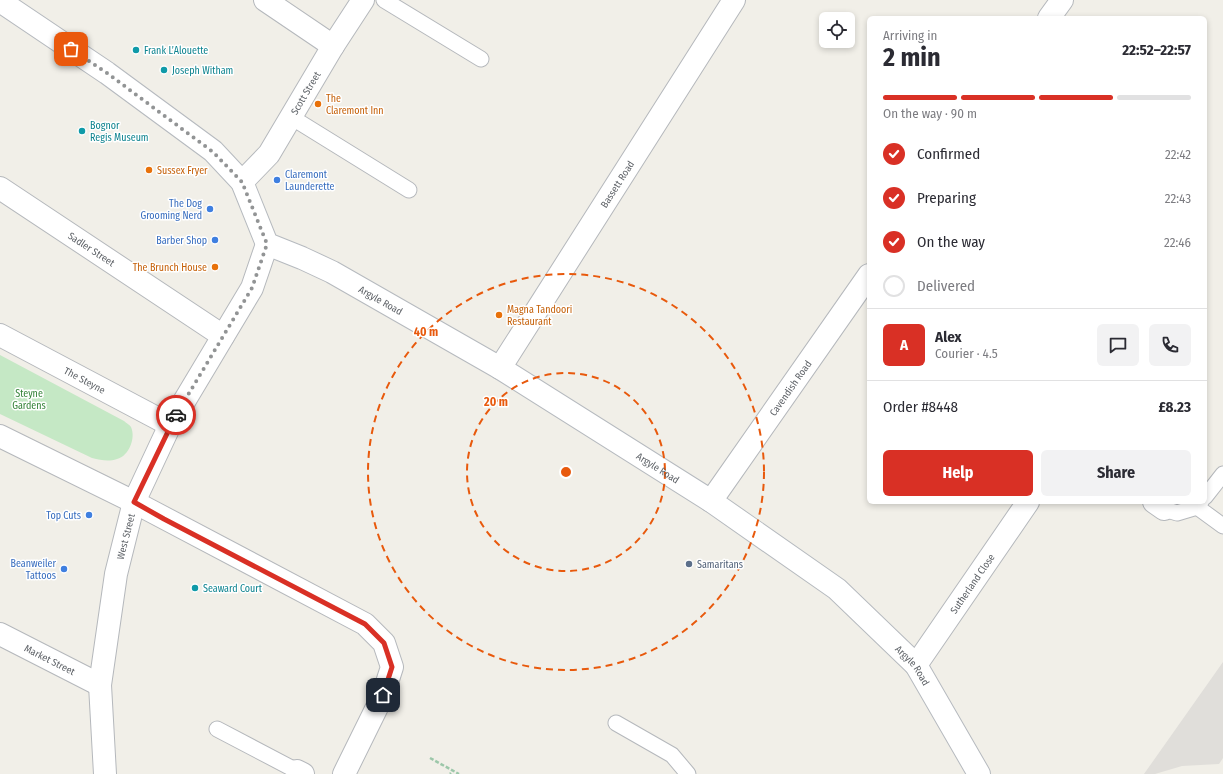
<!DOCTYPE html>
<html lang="en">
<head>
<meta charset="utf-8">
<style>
  :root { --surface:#fff; --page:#f2f2f3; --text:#2b2b33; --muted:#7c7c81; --line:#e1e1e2; --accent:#d93025 }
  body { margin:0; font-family:"Fira Sans Condensed",sans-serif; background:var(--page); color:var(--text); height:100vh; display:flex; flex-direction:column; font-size:15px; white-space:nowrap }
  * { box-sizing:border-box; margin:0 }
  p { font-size:13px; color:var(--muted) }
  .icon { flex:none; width:22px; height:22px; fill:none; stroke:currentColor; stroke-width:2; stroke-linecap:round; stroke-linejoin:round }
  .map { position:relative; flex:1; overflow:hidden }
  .panel { position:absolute; left:867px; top:16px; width:340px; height:488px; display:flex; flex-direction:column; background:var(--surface); border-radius:6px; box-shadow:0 2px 6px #0003 }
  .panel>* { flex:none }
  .controls { position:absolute; left:819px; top:12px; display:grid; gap:8px }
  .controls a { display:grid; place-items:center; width:36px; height:36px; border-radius:6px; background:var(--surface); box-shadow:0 2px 6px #0003; font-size:20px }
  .pin { position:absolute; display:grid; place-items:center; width:34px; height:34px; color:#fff; margin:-17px; border-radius:8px; box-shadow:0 2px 6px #0006 }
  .courier { position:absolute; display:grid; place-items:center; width:40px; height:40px; margin:-20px; border:3px solid #d93025; border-radius:50%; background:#fff; color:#222; box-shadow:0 1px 5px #0007 }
  .headline em { font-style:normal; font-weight:700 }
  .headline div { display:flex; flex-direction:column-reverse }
  .headline { display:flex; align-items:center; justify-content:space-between; height:68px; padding:0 16px }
  h1 { font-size:26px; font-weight:700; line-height:30px }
  .bar { display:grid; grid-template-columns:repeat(4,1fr); gap:6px 4px; align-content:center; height:48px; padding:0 16px }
  .bar i { height:5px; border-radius:3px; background:var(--line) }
  .bar .on { background:var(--accent) }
  .bar p { grid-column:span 4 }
  .line { display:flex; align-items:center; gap:10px; padding:0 16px; border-top:1px solid var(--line) }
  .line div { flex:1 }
  .round { display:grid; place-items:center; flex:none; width:42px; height:42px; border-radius:6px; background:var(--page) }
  ol { padding:0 16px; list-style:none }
  li { display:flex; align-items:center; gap:12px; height:44px }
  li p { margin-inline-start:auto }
  li .icon { padding:4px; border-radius:50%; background:var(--accent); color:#fff; stroke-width:4 }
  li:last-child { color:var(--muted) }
  li i { width:22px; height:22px; border:2px solid var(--line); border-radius:50% }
  .button { display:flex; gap:8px; margin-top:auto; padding:8px 16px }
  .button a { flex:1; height:46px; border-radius:6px; background:var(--accent); color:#fff; font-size:16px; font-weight:700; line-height:46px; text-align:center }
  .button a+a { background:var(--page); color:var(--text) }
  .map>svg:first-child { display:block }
</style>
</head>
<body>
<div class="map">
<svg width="1223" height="774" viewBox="0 0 1223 774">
  <rect width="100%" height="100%" fill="#f1efe8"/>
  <polygon fill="#e0deda" points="1223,662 1223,758 1219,764 1182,766 1155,774 1144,774"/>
  <path fill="#c5e8c5" d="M0 355 124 421C126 423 130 425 131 427 136 438 129 456 117 459 108 462 101 460 92 458L0 414Z"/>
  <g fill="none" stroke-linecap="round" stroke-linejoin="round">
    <g stroke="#b5b8bc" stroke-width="17">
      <g id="service">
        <polyline points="384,0 481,59"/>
        <polyline points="291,117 409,190"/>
        <polyline points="1205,497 1223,474"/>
        <polyline points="1197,507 1223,526"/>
        <polyline points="1164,509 1177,513 1197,507 1201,502"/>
        <polyline points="616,723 672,755 688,774"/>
        <polyline points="217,729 297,771"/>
      </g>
    </g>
    <g stroke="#b5b8bc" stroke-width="24">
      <g id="minor">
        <polyline points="265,0 333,46"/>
        <polyline points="1049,18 1062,0"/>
        <path id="s1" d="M242 182 269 154 333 46 363 0"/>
        <path id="s2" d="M0 188 223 336"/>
        <path id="s3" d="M0 335 170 425"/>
        <path id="s4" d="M500 368 734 0"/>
        <polyline points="0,436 134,502 365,624 384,643 392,667 383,695 344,774"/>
        <path id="s5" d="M711 501 869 275"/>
        <polyline points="1154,502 1164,509"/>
        <path id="s6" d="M0 634 100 685"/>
        <path id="s7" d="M916 665 1028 502"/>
        <polyline points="297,771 303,774"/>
      </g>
    </g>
    <g stroke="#b5b8bc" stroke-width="24">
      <g id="tertiary">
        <path id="s8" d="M105 774 100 685 116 574 134 502 170 425 252 288 267 244"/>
      </g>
    </g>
    <g stroke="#b6babf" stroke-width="24">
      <g id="secondary">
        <path id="s9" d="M0 1 107 73 213 151 242 182 267 244 302 258 332 272 500 368 711 501 837 589 916 665 979 774"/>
      </g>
    </g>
    <g stroke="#9cc7a9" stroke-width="2.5" stroke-dasharray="4 2" stroke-linecap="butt">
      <polyline points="430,758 459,774"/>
      <polyline points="450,774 451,773"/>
    </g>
    <use href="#service" stroke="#fff" stroke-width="15"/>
    <use href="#minor" stroke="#fff" stroke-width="22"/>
    <use href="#tertiary" stroke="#fff" stroke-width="22"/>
    <use href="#secondary" stroke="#fff" stroke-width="22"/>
  </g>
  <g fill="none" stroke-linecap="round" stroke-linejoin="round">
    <polyline stroke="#929495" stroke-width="4" stroke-dasharray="0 7.2" points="71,49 107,73 213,152 242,182 267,244 252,288 176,415"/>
    <polyline stroke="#d93025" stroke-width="5" points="176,415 134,502 164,519 365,624 384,643 392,667 383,695"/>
  </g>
  <g fill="none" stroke="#e8590c" stroke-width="2" stroke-dasharray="7 5">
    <circle cx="566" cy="472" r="99"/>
    <circle cx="566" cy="472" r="198"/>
  </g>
  <g fill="#0f9aa8" stroke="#fff" stroke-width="1.5">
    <circle cx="136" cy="50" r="4"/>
    <circle cx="164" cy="70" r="4"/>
    <circle cx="82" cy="131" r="4"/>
    <circle cx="195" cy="588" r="4"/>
  </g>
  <g fill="#e8710a" stroke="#fff" stroke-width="1.5">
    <circle cx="318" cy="104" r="4"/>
    <circle cx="149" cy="170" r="4"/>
    <circle cx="215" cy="267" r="4"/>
    <circle cx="499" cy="315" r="4"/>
  </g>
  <g fill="#3f7fe0" stroke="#fff" stroke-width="1.5">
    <circle cx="277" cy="180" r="4"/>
    <circle cx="210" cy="209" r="4"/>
    <circle cx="215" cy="240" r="4"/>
    <circle cx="89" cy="515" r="4"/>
    <circle cx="64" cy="569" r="4"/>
  </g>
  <circle fill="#5c6f8a" stroke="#fff" stroke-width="1.5" cx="689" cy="564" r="4"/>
  <g text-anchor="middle" stroke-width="3" stroke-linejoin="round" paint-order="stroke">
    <g font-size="10" fill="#0d838f" stroke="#fff" text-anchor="start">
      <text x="144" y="54">Frank L’Alouette</text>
      <text x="172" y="74">Joseph Witham</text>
      <text x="90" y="129">Bognor<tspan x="90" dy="12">Regis Museum</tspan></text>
      <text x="203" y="592">Seaward Court</text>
    </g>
    <g font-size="10" fill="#5f6368" stroke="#fff">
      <text dy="4" stroke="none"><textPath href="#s1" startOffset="110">Scott Street</textPath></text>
      <text dy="4" stroke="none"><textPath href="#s4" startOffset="218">Bassett Road</textPath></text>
      <text dy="4" stroke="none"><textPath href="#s2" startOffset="110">Sadler Street</textPath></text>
      <text dy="4" stroke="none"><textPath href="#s9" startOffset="497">Argyle Road</textPath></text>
      <text dy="4" stroke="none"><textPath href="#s3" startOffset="96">The Steyne</textPath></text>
      <text dy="4" stroke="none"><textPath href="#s5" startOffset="138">Cavendish Road</textPath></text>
      <text dy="4" stroke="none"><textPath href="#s9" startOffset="821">Argyle Road</textPath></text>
      <text dy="4" stroke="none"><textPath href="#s8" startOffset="240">West Street</textPath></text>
      <text dy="4" stroke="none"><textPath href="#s7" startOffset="99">Sutherland Close</textPath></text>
      <text dy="4" stroke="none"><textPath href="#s6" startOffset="56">Market Street</textPath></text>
      <text dy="4" stroke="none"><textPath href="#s9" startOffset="1145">Argyle Road</textPath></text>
    </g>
    <g font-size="10" fill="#c56008" stroke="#fff" text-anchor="start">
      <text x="326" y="102">The<tspan x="326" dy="12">Claremont Inn</tspan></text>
      <text x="157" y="174">Sussex Fryer</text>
      <text x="207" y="271" text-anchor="end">The Brunch House</text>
      <text x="507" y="313">Magna Tandoori<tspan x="507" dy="12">Restaurant</tspan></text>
    </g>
    <g font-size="10" fill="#366cbe" stroke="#fff" text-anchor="end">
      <text x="285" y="178" text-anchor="start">Claremont<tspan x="285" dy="12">Launderette</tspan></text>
      <text x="202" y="207">The Dog<tspan x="202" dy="12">Grooming Nerd</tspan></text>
      <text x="207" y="244">Barber Shop</text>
      <text x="81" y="519">Top Cuts</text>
      <text x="56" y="567">Beanweiler<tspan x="56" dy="12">Tattoos</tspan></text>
    </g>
    <g font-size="10" fill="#348238" stroke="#fff">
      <text x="29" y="397">Steyne<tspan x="29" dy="12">Gardens</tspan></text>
    </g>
    <g font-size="10" fill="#4e5e75" stroke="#fff" text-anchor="start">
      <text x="697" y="568">Samaritans</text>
    </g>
  </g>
  <circle cx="566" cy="472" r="6" fill="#e8590c" stroke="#fff" stroke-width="2"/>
  <g font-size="12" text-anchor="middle" font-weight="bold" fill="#e8590c" stroke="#fff" stroke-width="3" stroke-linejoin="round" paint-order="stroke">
    <text x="426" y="336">40 m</text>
    <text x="496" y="406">20 m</text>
  </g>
</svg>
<div class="controls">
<a><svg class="icon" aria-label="locate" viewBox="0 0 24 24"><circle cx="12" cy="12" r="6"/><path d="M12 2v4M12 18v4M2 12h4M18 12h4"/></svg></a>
</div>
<div class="pin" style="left:71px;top:49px;background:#ea580c"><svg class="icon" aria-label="bag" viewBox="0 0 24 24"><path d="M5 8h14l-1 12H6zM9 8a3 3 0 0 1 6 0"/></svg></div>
<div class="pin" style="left:383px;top:695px;background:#1f2937"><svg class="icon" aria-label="home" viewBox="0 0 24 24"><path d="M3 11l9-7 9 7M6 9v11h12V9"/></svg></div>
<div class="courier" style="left:176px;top:415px"><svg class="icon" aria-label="car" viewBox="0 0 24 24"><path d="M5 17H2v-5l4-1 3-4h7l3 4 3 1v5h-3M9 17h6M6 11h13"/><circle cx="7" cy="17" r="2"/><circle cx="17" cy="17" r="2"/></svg></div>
<section class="panel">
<div class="headline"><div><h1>2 min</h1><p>Arriving in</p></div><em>22:52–22:57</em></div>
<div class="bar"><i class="on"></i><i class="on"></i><i class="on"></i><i></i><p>On the way · 90 m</p></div>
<ol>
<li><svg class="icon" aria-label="check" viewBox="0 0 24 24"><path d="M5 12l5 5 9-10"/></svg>Confirmed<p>22:42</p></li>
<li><svg class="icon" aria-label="check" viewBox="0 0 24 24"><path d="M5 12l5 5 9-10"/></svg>Preparing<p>22:43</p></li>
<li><svg class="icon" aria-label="check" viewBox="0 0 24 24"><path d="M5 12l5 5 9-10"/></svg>On the way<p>22:46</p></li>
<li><i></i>Delivered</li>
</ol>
<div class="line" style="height:72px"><b class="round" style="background:var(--accent);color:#fff">A</b><div><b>Alex</b><p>Courier · 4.5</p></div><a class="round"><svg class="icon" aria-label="chat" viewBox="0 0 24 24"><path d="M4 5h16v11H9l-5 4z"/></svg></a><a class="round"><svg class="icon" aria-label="phone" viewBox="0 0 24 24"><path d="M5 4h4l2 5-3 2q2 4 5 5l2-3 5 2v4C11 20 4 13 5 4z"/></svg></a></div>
<div class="line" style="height:52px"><div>Order #8448</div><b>£8.23</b></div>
<div class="button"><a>Help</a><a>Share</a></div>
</section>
</div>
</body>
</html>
